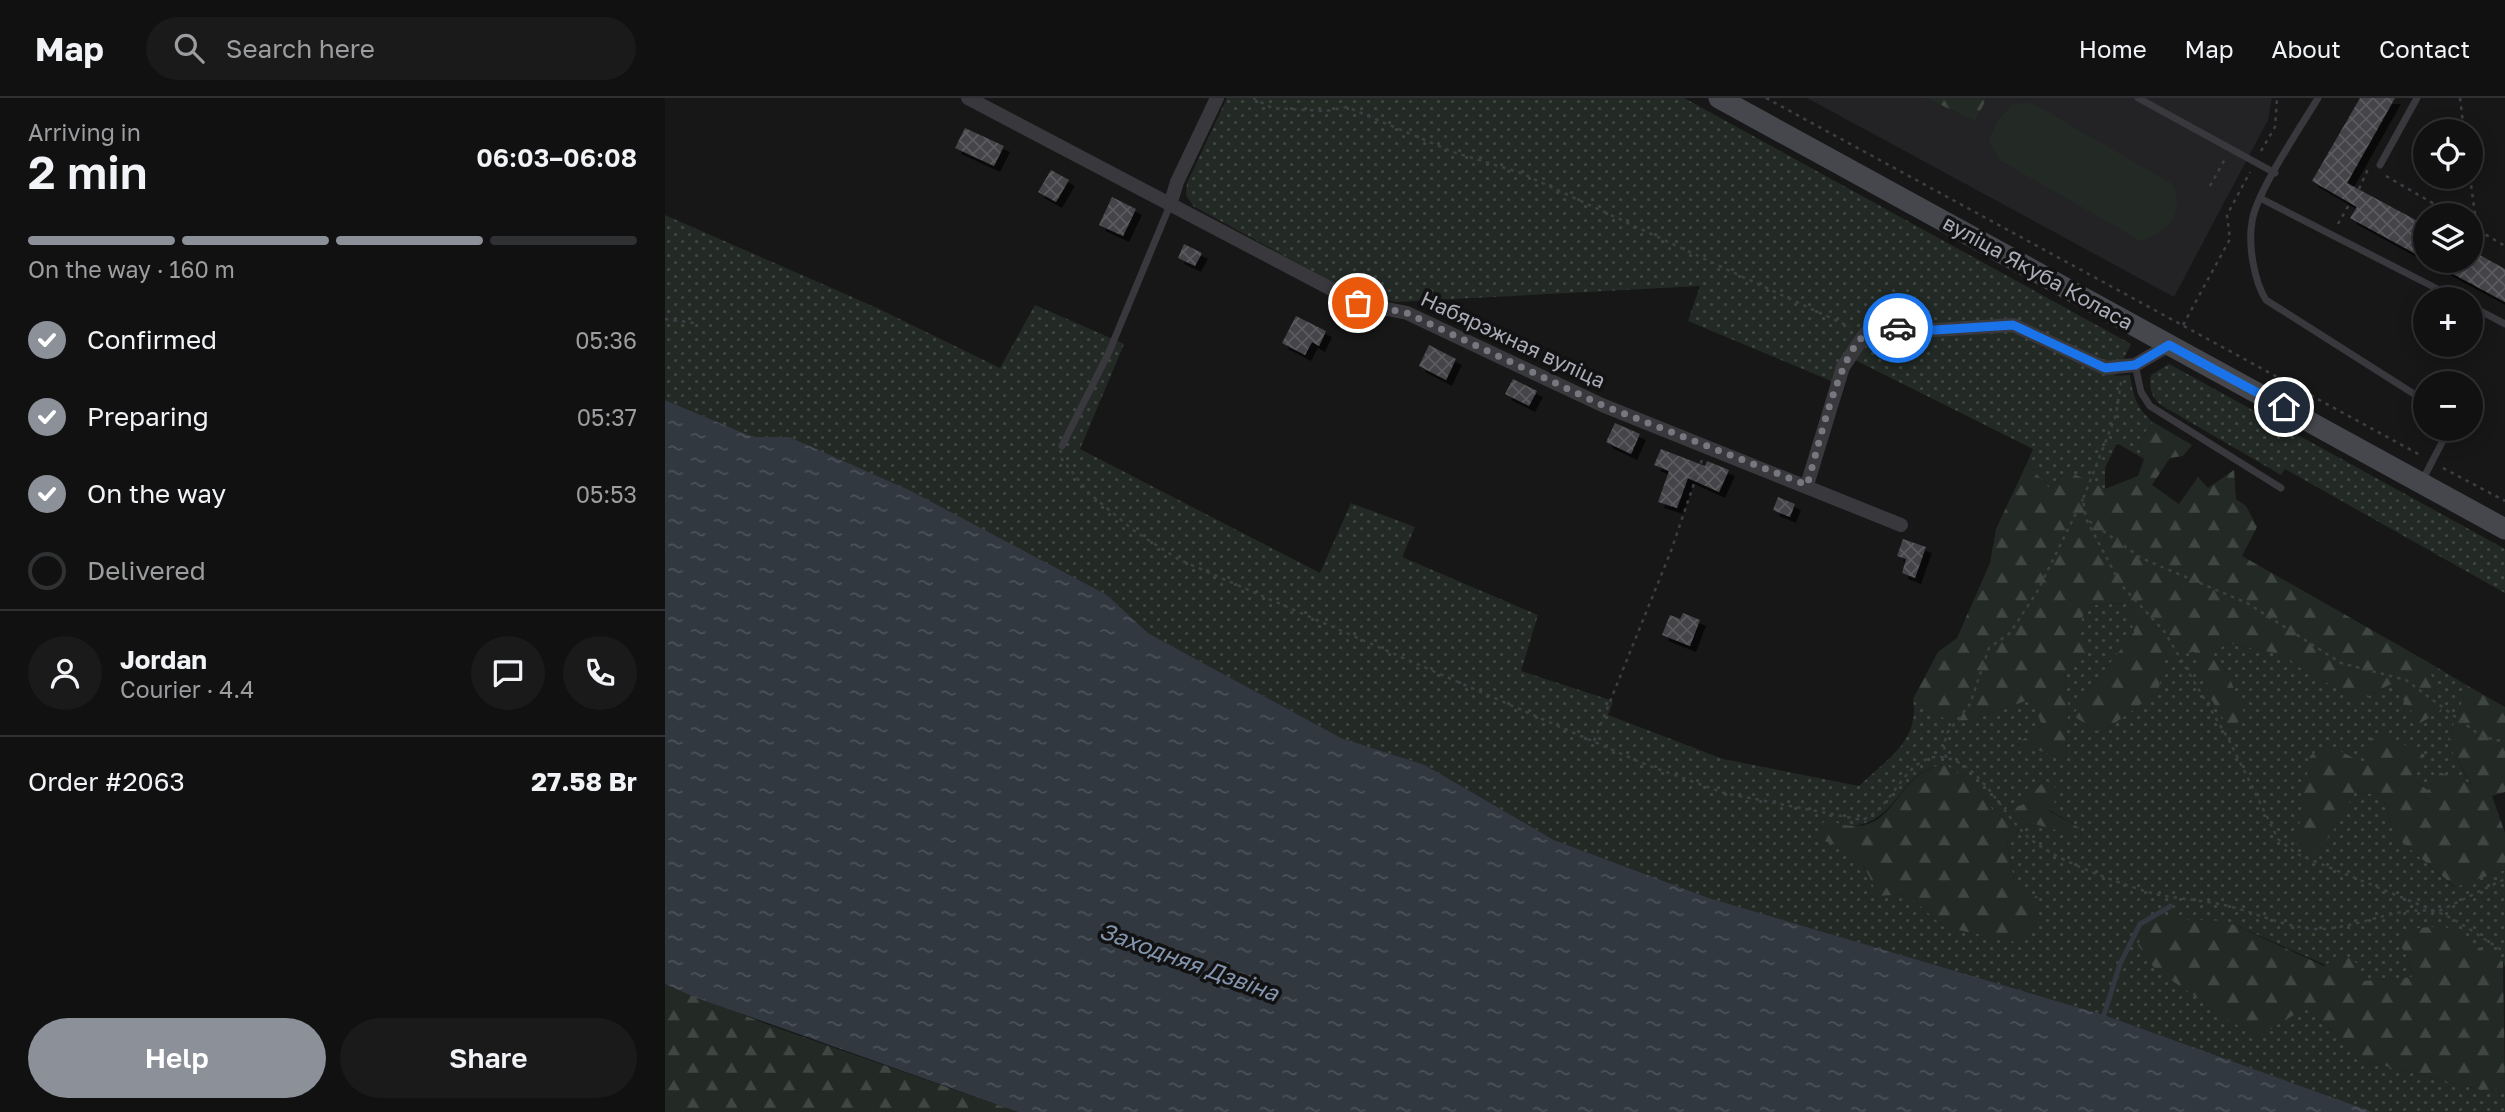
<!DOCTYPE html>
<html lang="en">
<head>
<meta charset="utf-8">
<style>
  :root { --surface:#111112; --page:#1a1a1b; --text:#f1f3f6; --muted:#9c9d9f; --line:#303132; --accent:#8c9099 }
  body { margin:0; font-family:"Golos Text",sans-serif; background:var(--page); color:var(--text); height:100vh; display:flex; flex-direction:column; font-size:26px; white-space:nowrap }
  * { box-sizing:border-box; margin:0 }
  p { font-size:23px; color:var(--muted) }
  .icon { flex:none; width:38px; height:38px; fill:none; stroke:currentColor; stroke-width:2; stroke-linecap:round; stroke-linejoin:round }
  .map { position:relative; flex:1; overflow:hidden }
  .drawer { display:flex; flex-direction:column; background:var(--surface); width:665px }
  .drawer>* { flex:none }
  .tools { position:absolute; left:1748px; top:21px; display:grid; gap:14px }
  .tools a { display:grid; place-items:center; width:70px; height:70px; border-radius:50%; background:var(--surface); box-shadow:0 4px 18px #0003,0 0 0 2px var(--line); font-size:35px }
  .pin { position:absolute; display:grid; place-items:center; width:60px; height:60px; color:#fff; margin:-30px; border:4px solid #fff; border-radius:50%; box-shadow:0 2px 7px #0007 }
  .courier { position:absolute; display:grid; place-items:center; width:70px; height:70px; margin:-35px; border:5px solid #1a73e8; border-radius:50%; background:#fff; color:#222; box-shadow:0 2px 9px #0007 }
  .summary em { font-style:normal; font-weight:600 }
  .summary div { display:flex; flex-direction:column-reverse }
  .summary { display:flex; align-items:center; justify-content:space-between; height:119px; padding:0 28px }
  h1 { font-size:46px; font-weight:600; line-height:52px }
  .bar { display:grid; grid-template-columns:repeat(4,1fr); gap:10px 7px; align-content:center; height:84px; padding:0 28px }
  .bar i { height:9px; border-radius:5px; background:var(--line) }
  .bar .selected { background:var(--accent) }
  .bar p { grid-column:span 4 }
  .line { display:flex; align-items:center; gap:18px; padding:0 28px; border-top:2px solid var(--line) }
  .line div { flex:1 }
  .round { display:grid; place-items:center; flex:none; width:74px; height:74px; border-radius:37px; background:var(--page) }
  ol { padding:0 28px; list-style:none }
  li { display:flex; align-items:center; gap:21px; height:77px }
  li p { margin-inline-start:auto }
  li .icon { padding:7px; border-radius:50%; background:var(--accent); color:#fff; stroke-width:4 }
  li:last-child { color:var(--muted) }
  li i { width:38px; height:38px; border:4px solid var(--line); border-radius:50% }
  .primary-button { display:flex; gap:14px; margin-top:auto; padding:14px 28px }
  .primary-button a { flex:1; height:80px; border-radius:42px; background:var(--accent); color:#fff; font-size:28px; font-weight:600; line-height:80px; text-align:center }
  .primary-button a+a { background:var(--page); color:var(--text) }
  header { display:flex; align-items:center; gap:42px; box-sizing:border-box; height:98px; padding:0 35px; background:var(--surface); border-bottom:2px solid var(--line) }
  header strong { font-size:33px }
  nav { display:flex; gap:38px; margin-inline-start:auto; font-size:24px }
  .search { width:490px; height:63px; background:var(--page); display:flex; align-items:center; gap:18px; box-sizing:border-box; padding:0 24px; border-radius:38px; color:var(--muted); font-size:26px }
  main { display:flex; flex:1; min-height:0 }
  .map>svg:first-child { display:block }
</style>
</head>
<body>
<header>
<strong>Map</strong>
<div class="search"><svg class="icon" aria-label="search" viewBox="0 0 24 24"><circle cx="10" cy="10" r="6"/><path d="M15 15l6 6"/></svg>Search here</div>
<nav><a>Home</a><a>Map</a><a>About</a><a>Contact</a></nav>
</header>
<main>
<section class="drawer">
<div class="summary"><div><h1>2 min</h1><p>Arriving in</p></div><em>06:03–06:08</em></div>
<div class="bar"><i class="selected"></i><i class="selected"></i><i class="selected"></i><i></i><p>On the way · 160 m</p></div>
<ol>
<li><svg class="icon" aria-label="check" viewBox="0 0 24 24"><path d="M5 12l5 5 9-10"/></svg>Confirmed<p>05:36</p></li>
<li><svg class="icon" aria-label="check" viewBox="0 0 24 24"><path d="M5 12l5 5 9-10"/></svg>Preparing<p>05:37</p></li>
<li><svg class="icon" aria-label="check" viewBox="0 0 24 24"><path d="M5 12l5 5 9-10"/></svg>On the way<p>05:53</p></li>
<li><i></i>Delivered</li>
</ol>
<div class="line" style="height:126px"><a class="round"><svg class="icon" aria-label="person" viewBox="0 0 24 24"><circle cx="12" cy="8" r="4"/><path d="M4 21q1-7 8-7t8 7"/></svg></a><div><b>Jordan</b><p>Courier · 4.4</p></div><a class="round"><svg class="icon" aria-label="chat" viewBox="0 0 24 24"><path d="M4 5h16v11H9l-5 4z"/></svg></a><a class="round"><svg class="icon" aria-label="phone" viewBox="0 0 24 24"><path d="M5 4h4l2 5-3 2q2 4 5 5l2-3 5 2v4C11 20 4 13 5 4z"/></svg></a></div>
<div class="line" style="height:91px"><div>Order #2063</div><b>27.58 Br</b></div>
<div class="primary-button"><a>Help</a><a>Share</a></div>
</section>
<div class="map">
<svg width="1840" height="1014" viewBox="0 0 1840 1014">
  <defs>
    <pattern id="grass-dots" width="8" height="8" patternUnits="userSpaceOnUse" patternTransform="scale(1.75)"><rect width="8" height="8" fill="#232a25"/><path d="M2 2h.1M6 6h.1" fill="none" stroke="#404642" stroke-width="1.8" stroke-linecap="round"/></pattern>
    <pattern id="forest-firs" width="22" height="20" patternUnits="userSpaceOnUse" patternTransform="scale(1.75)"><rect width="22" height="20" fill="#232a25"/><path d="M5 1l3.5 6h-7zM16 11l3.5 6h-7z" fill="#404642"/></pattern>
    <pattern id="water-ripples" width="26" height="14" patternUnits="userSpaceOnUse" patternTransform="scale(1.75)"><rect width="26" height="14" fill="#313840"/><path d="M2 4q2-2 4 0t4 0M15 11q2-2 4 0t4 0" fill="none" stroke="#4c5259"/></pattern>
    <pattern id="building-cross-hatch" width="8" height="8" patternUnits="userSpaceOnUse" patternTransform="scale(1.75)"><rect width="8" height="8" fill="#444448"/><path d="M0 0l8 8M0 8l8-8" fill="none" stroke="#5c5c60"/></pattern>
    <filter id="shadow"><feDropShadow dx="6" dy="6" stdDeviation="0" flood-color="#0009"/></filter>
  </defs>
  <rect width="100%" height="100%" fill="#171718"/>
  <polygon fill="#232325" points="1142,0 1261,0 1310,23 1322,0 1607,0 1603,22 1509,199"/>
  <g fill="url(#grass-dots)" fill-rule="evenodd">
    <path d="M562 0H1019L1466 246 1450 278 1465 277C1468 298 1472 311 1488 324L1475 341 1479 361 1452 345 1440 370V392L1403 373 1384 390 1362 365 1368 351 1190 262 1176 287 1023 223 1035 188 730 204 686 194 528 108 521 97 522 85Z"/>
    <path d="M0 117 212 210 335 270 370 207 459 246 415 351 655 475 686 405 750 429 737 459 873 517 856 573 948 603 943 617 1058 661 1194 688C1222 661 1255 643 1248 601L1284 623 1307 622 1366 601 1377 627 1352 646 1401 661 1403 600 1399 575 1421 507 1463 505 1469 534 1420 598 1408 618 1436 635 1493 594 1499 559 1530 554 1545 599 1562 574 1548 556 1562 545 1609 555 1695 603 1726 586 1775 613 1763 564 1803 588 1782 644 1807 688 1764 692 1746 680 1760 657 1700 666 1665 738 1689 695 1716 696 1731 739 1789 789 1840 772V869L1838 864 1735 847 1744 861 1747 879 1697 883 1561 823 1640 910 1704 964 1816 992 1840 991V1014H1708L1439 917 1044 800 889 742 760 667 676 640 483 535 442 497 124 339H88L0 302ZM1281 667 1311 689 1329 714 1357 707 1380 682 1384 712 1415 730 1416 738 1363 724 1342 743 1350 789 1279 829 1242 796 1214 798 1197 766 1184 751 1190 728C1238 719 1234 670 1281 667Z"/>
    <path d="M1504 266 1840 451V495L1620 371 1616 377 1496 307C1486 298 1484 291 1486 277Z"/>
  </g>
  <g fill="url(#forest-firs)">
    <polygon points="1261,0 1322,0 1310,23"/>
    <polygon points="1488,324 1527,347 1518,358 1505,360 1487,387 1514,406 1533,379 1543,390 1569,372 1571,401 1581,408 1592,429 1577,458 1763,564 1775,613 1755,625 1726,586 1695,603 1609,555 1562,545 1548,556 1562,574 1580,617 1565,632 1545,599 1529,554 1500,560 1493,594 1436,635 1408,618 1420,598 1469,534 1462,505 1421,507 1412,539 1425,552 1399,575 1403,600 1401,661 1352,646 1377,627 1366,601 1307,622 1283,623 1248,601 1273,554 1292,540 1325,465 1331,431 1362,365 1384,390 1403,373 1440,391 1473,378 1479,361 1475,341"/>
    <polygon points="1803,588 1840,609 1840,694 1827,698 1840,735 1840,772 1790,789 1731,739 1716,696 1689,695 1665,738 1648,755 1631,747 1645,658 1662,646 1700,666 1699,646 1714,634 1760,657 1746,680 1763,692 1774,674 1807,687 1782,644"/>
    <path d="M1281 667 1311 689 1329 714 1357 707 1380 682 1396 693 1384 713 1415 730 1416 739 1363 724 1342 743 1350 789 1373 799 1371 823 1350 844 1279 829 1242 796 1214 798C1196 763 1196 755 1157 742L1154 729 1161 722C1170 724 1179 728 1188 728 1233 730 1233 670 1281 667Z"/>
    <polygon points="1483,820 1561,823 1659,868 1678,855 1693,866 1697,883 1747,879 1744,861 1735,847 1741,831 1779,828 1838,864 1840,991 1816,992 1704,964 1640,910 1591,940 1490,871 1473,847"/>
    <polygon points="0,886 104,927 353,1014 0,1014"/>
  </g>
  <path fill="#232a25" d="M1367 5 1509 87C1518 119 1506 131 1476 143L1334 62 1324 42 1333 22 1348 6Z"/>
  <polygon fill="url(#water-ripples)" points="0,302 88,339 124,339 244,392 442,497 483,535 676,640 760,667 889,742 1044,800 1439,917 1708,1014 353,1014 32,900 0,886"/>
  <g fill="none" stroke-linecap="round" stroke-linejoin="round">
    <polyline stroke="#313840" stroke-width="5" points="1437,923 1455,866 1475,826 1506,808"/>
  </g>
  <g fill="url(#building-cross-hatch)" filter="url(#shadow)">
    <polygon points="1695,0 1730,0 1682,85 1760,127 1760,161 1685,120 1692,109 1647,83"/>
    <polygon points="300,30 339,48 329,68 290,50"/>
    <polygon points="386,72 404,82 391,104 373,94"/>
    <polygon points="447,99 471,111 458,138 434,127"/>
    <polygon points="519,146 537,155 530,168 513,160"/>
    <polygon points="1806,152 1840,171 1840,204 1764,163 1806,163"/>
    <polygon points="631,218 661,233 654,248 647,244 640,257 617,245"/>
    <polygon points="764,247 791,261 781,282 754,268"/>
    <polygon points="848,281 872,293 864,308 840,296"/>
    <polygon points="950,325 975,336 966,356 941,344"/>
    <polygon points="996,351 1040,368 1042,363 1064,372 1054,394 1023,380 1012,410 993,404 1004,373 989,367"/>
    <polygon points="1113,399 1130,406 1125,419 1108,412"/>
    <polygon points="1238,441 1261,449 1250,480 1237,475 1241,461 1232,458"/>
    <polygon points="1018,515 1035,522 1025,548 997,537 1005,517 1015,521"/>
  </g>
  <g fill="none" stroke-linecap="round" stroke-linejoin="round">
    <g stroke="#3e3f44" stroke-width="2.5" stroke-dasharray="3.5 5" stroke-linecap="butt">
      <polyline points="588,0 607,10 661,13 682,9 788,54 856,75 1185,229"/>
      <polyline points="1101,0 1757,358"/>
      <polyline points="1795,0 1799,33"/>
      <polyline points="1596,53 1610,29 1612,0"/>
      <polyline points="1721,78 1788,117"/>
      <polyline points="1805,79 1812,131"/>
      <polyline points="1545,88 1560,61"/>
      <polyline points="1694,91 1703,71"/>
      <polyline points="1673,126 1685,105"/>
      <polyline points="1806,128 1840,148"/>
      <polyline points="1807,153 1820,136"/>
      <polyline points="0,221 29,225"/>
      <polyline points="1518,227 1565,141 1562,117 1585,74"/>
      <polyline points="1456,284 1451,317 1418,401 1421,421 1456,487 1499,533 1565,644 1613,741 1632,756 1772,814 1840,781"/>
      <path d="M396 360 424 395 468 432 513 461 982 667 1059 695 1197 722C1230 711 1241 650 1282 660 1317 669 1336 714 1361 737 1384 760 1448 783 1480 793 1505 801 1533 801 1559 807 1586 813 1613 826 1640 830 1684 837 1730 805 1771 814 1787 817 1824 845 1840 854"/>
      <polyline points="1778,370 1840,403"/>
      <polyline points="1424,423 1476,460 1582,505 1676,565 1741,582 1816,638 1840,644"/>
      <polyline points="929,643 1006,453 1037,362"/>
      <polyline points="1281,660 1279,648 1282,635 1305,606 1324,550 1345,535 1372,494 1418,401"/>
    </g>
    <g stroke="#38383d" stroke-width="7">
      <polyline points="1473,0 1610,75"/>
      <path d="M1653 0C1637 27 1590 96 1587 124 1583 147 1589 183 1601 202L1760 303"/>
      <polyline points="1715,67 1752,0"/>
      <polyline points="1595,100 1792,201"/>
      <polyline points="1806,208 1840,226"/>
      <polyline points="1470,267 1476,294 1485,308 1616,390"/>
      <polyline points="397,348 444,254 505,107"/>
      <polyline points="1757,383 1784,331"/>
    </g>
    <g stroke="#38383d" stroke-width="14">
      <polyline points="303,0 693,205 742,215 937,307 1236,427"/>
      <polyline points="505,107 512,84 552,0"/>
      <polyline points="1142,387 1178,269 1200,236 1218,229 1270,232 1348,227 1440,270 1470,267 1504,247"/>
    </g>
    <polyline stroke="#46474d" stroke-width="21" points="1054,0 1840,431"/>
  </g>
  <g fill="none" stroke-linecap="round" stroke-linejoin="round">
    <path stroke="#77787f" stroke-width="7" stroke-dasharray="0 12.6" d="M693 205 742 215 937 307 1142 387C1153 352 1173 256 1201 236 1211 229 1222 229 1233 230"/>
    <polyline stroke="#1a73e8" stroke-width="9" points="1233,230 1270,232 1348,227 1440,270 1470,267 1504,247 1619,309"/>
  </g>
  <g text-anchor="middle" stroke-width="7" stroke-linejoin="round" paint-order="stroke">
    <g font-size="21" fill="#aaacb7" stroke="#121213">
      <text transform="translate(1373 175) rotate(29)" y="7">вуліца Якуба Коласа</text>
      <text transform="translate(848 242) rotate(25)" y="7">Набярэжная вуліца</text>
    </g>
    <g font-size="23" font-style="italic" fill="#8496af" stroke="#121213">
      <text transform="translate(524 864) rotate(20)" y="8">Заходняя Дзвіна</text>
    </g>
  </g>
</svg>
<div class="tools">
<a><svg class="icon" aria-label="locate" viewBox="0 0 24 24"><circle cx="12" cy="12" r="6"/><path d="M12 2v4M12 18v4M2 12h4M18 12h4"/></svg></a>
<a><svg class="icon" aria-label="layers" viewBox="0 0 24 24"><path d="M12 4l9 5-9 5-9-5zM3 14l9 5 9-5"/></svg></a>
<a>+</a>
<a>−</a>
</div>
<div class="pin" style="left:693px;top:205px;background:#ea580c"><svg class="icon" aria-label="bag" viewBox="0 0 24 24"><path d="M5 8h14l-1 12H6zM9 8a3 3 0 0 1 6 0"/></svg></div>
<div class="pin" style="left:1619px;top:309px;background:#1f2937"><svg class="icon" aria-label="home" viewBox="0 0 24 24"><path d="M3 11l9-7 9 7M6 9v11h12V9"/></svg></div>
<div class="courier" style="left:1233px;top:230px"><svg class="icon" aria-label="car" viewBox="0 0 24 24"><path d="M5 17H2v-5l4-1 3-4h7l3 4 3 1v5h-3M9 17h6M6 11h13"/><circle cx="7" cy="17" r="2"/><circle cx="17" cy="17" r="2"/></svg></div>
</div>
</main>
</body>
</html>
